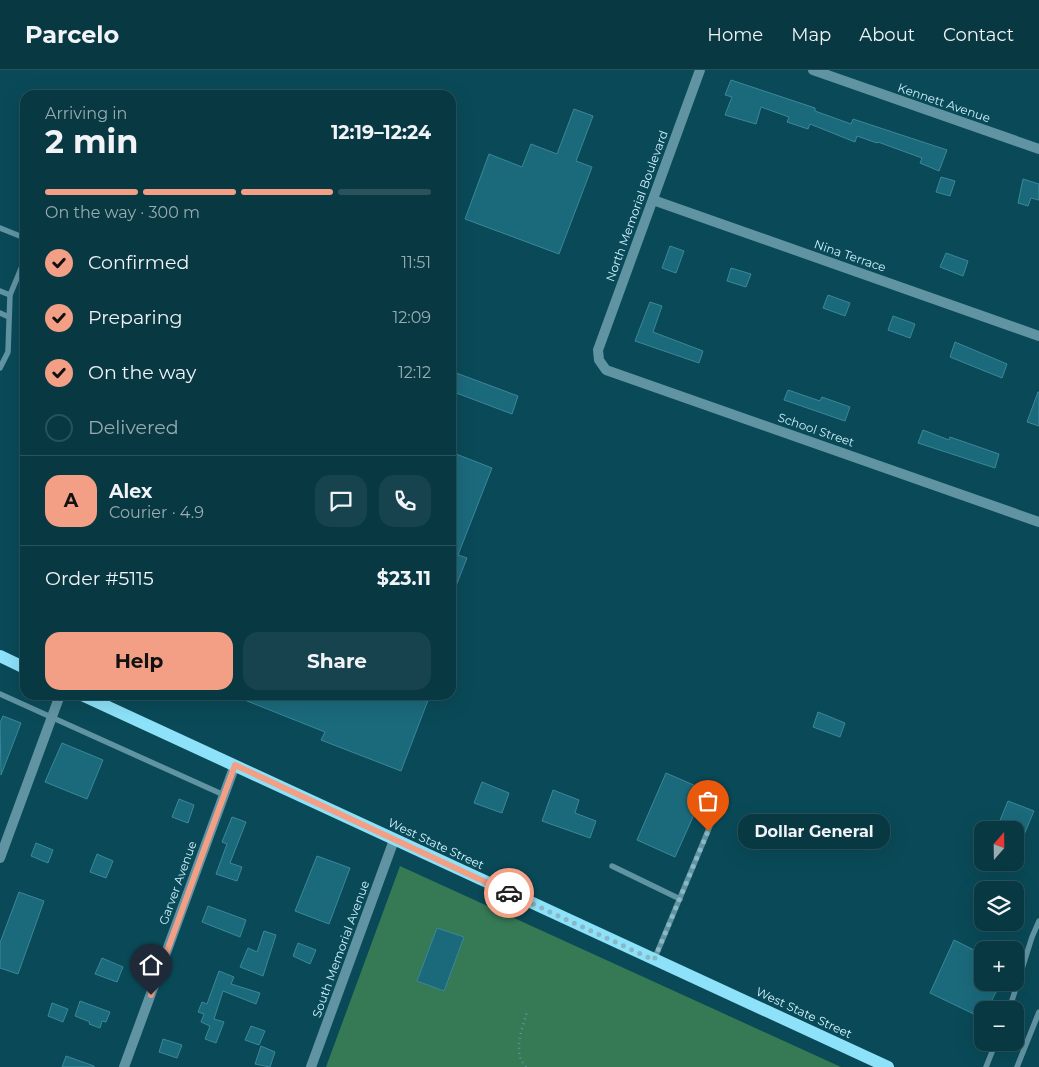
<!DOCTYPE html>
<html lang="en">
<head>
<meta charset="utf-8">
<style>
  :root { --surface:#083842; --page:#16434d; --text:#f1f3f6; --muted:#98acb2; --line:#29525b; --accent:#f39f85 }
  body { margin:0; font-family:Montserrat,sans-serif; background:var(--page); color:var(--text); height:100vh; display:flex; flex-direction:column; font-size:19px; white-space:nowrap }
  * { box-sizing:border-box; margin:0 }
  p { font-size:16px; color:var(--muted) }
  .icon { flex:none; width:28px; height:28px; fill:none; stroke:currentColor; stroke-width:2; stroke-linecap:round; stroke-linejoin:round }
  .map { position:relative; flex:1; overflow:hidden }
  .panel { position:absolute; left:20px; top:20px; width:436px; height:610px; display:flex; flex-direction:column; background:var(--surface); border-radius:15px; box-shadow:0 5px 20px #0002,0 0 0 1px var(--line) }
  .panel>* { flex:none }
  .needle { width:32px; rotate:20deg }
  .buttons { position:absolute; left:974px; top:751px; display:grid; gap:10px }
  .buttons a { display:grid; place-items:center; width:50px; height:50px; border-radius:10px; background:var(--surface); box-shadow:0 5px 20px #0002,0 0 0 1px var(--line); font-size:25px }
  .pin { position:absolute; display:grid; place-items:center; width:42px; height:42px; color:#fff; margin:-51px -21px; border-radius:50% 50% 50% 0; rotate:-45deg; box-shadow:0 0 5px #0007 }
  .pin .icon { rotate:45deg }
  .courier { position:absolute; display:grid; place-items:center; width:50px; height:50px; margin:-25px; border:4px solid #f39f85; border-radius:50%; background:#fff; color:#222; box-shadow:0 1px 6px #0007 }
  .bubble { position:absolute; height:35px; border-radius:15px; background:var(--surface); box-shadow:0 5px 20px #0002,0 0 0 1px var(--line); font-size:16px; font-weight:700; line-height:35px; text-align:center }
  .summary em { font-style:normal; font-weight:700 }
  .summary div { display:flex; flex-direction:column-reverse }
  .summary { display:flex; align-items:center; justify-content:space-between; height:85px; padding:0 25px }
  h1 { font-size:32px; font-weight:700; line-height:38px }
  .bar { display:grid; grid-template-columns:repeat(4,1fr); gap:8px 5px; align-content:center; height:60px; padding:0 25px }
  .bar i { height:6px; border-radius:4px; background:var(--line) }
  .bar .selected { background:var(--accent) }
  .bar p { grid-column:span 4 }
  .line { display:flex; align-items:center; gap:12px; padding:0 25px; border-top:1px solid var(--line) }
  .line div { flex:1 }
  .round { display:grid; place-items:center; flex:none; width:52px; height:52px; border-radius:15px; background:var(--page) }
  ol { padding:0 25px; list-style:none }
  li { display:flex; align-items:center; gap:15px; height:55px }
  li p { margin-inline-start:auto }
  li .icon { padding:5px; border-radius:50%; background:var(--accent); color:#111; stroke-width:4 }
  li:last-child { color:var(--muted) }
  li i { width:28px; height:28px; border:2px solid var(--line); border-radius:50% }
  .primary-button { display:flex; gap:10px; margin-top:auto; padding:10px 25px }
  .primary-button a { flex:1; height:58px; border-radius:15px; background:var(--accent); color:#111; font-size:20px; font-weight:700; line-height:58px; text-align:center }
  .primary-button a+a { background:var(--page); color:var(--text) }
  header { display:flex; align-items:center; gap:30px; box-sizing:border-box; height:70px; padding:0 25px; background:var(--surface); border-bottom:1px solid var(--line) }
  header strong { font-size:24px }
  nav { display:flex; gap:28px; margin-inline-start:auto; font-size:18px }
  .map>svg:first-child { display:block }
</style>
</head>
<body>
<header>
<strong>Parcelo</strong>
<nav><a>Home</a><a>Map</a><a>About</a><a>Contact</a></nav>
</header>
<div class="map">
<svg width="1039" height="997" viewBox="0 0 1039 997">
  <rect width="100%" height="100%" fill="#0a4a58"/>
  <polygon fill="#367955" points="400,796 841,997 326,997"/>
  <g fill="#1b6a7c" stroke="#3b879a">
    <polygon points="731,10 815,38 815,41 851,54 853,49 947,80 939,101 920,93 922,88 878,72 877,73 857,66 855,72 810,54 808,59 787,52 789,47 761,37 756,54 725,45 732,27 725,25"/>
    <polygon points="574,39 593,46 576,91 592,97 559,184 465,149 489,84 522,97 531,74 557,84"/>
    <polygon points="941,107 955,111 950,126 936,122"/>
    <polygon points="1023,109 1039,114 1039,130 1031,128 1028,136 1018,133"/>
    <polygon points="670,176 684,181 676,203 662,198"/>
    <polygon points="946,183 968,191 963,206 940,197"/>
    <polygon points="731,198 751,204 746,217 727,211"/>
    <polygon points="828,225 850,233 845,246 823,238"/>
    <polygon points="650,232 662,236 653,262 703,281 699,293 635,271"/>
    <polygon points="893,246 915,254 910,268 888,260"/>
    <polygon points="955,272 1007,294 1002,308 950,287"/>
    <polygon points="451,301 518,326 512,344 451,321"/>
    <polygon points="788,320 820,331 822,327 850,337 845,351 784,330"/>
    <polygon points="1038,322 1039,322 1039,356 1027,352"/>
    <polygon points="923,360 949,370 950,367 999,384 995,398 918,373"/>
    <polygon points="451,382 492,398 458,485 467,488 452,526"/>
    <polygon points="232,625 430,625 401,701 321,670 325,662"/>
    <polygon points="818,642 845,653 840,667 813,657"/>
    <polygon points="3,646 21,653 1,705 0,653"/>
    <polygon points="62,673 103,690 87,729 45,712"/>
    <polygon points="666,703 705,720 675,787 637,770"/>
    <polygon points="482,712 509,723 502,743 474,733"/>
    <polygon points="553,720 579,730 575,743 596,751 590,768 542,751"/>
    <polygon points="179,729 194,735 188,753 172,747"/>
    <polygon points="1008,731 1034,741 1015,786 1015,760 996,760"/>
    <polygon points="232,747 246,752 230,793 242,797 237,811 216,804 227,774 222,772"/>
    <polygon points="36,773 53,780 48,793 31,786"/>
    <polygon points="97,784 113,791 106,808 90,802"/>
    <polygon points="317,786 350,798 329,854 295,841"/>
    <polygon points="19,822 44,831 18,904 0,898 0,873"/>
    <polygon points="208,836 246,850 240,867 202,852"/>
    <polygon points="437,858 464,867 444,921 417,911"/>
    <polygon points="264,861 276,865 263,906 240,897 248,878 257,882"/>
    <polygon points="954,870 982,884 982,912 1001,912 987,940 982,940 982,948 930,923"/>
    <polygon points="298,873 316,880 310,894 293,886"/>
    <polygon points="102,888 123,897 117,912 95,904"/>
    <polygon points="219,901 234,907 231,914 260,923 256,934 223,921 214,949 224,952 216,973 205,969 210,956 201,952 204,944 198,942 202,932 207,934"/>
    <polygon points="80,931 110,942 106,952 102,951 100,958 89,954 90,952 75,946"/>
    <polygon points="52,933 68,939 63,952 48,946"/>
    <polygon points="251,956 265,961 259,975 245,970"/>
    <polygon points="163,969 182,975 177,988 159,982"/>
    <polygon points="261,976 275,982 270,997 255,994"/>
    <polygon points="66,986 94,996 94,997 62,997"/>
  </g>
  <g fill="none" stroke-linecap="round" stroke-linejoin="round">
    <path stroke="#6194a1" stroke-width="2.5" stroke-dasharray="1 4" stroke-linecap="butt" d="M526 997C512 982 522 960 527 942"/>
    <g stroke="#6194a3" stroke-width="5.5">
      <polyline points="0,158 25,168"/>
      <polyline points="0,221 10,225 8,282 0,298"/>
      <polyline points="10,225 25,189"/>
      <polyline points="0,243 9,247"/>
      <polyline points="0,624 224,725"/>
      <polyline points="612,796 680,829"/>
      <polyline points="654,890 715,744"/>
      <polyline points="1009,940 1032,867 1039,851"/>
      <polyline points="986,997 996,972"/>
      <polyline points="1017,997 1039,942"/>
    </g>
    <g stroke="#6194a3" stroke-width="10">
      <polyline points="700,0 598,280 599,290 606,300 1039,452"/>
      <polyline points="813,0 1039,79"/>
      <polyline points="653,130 1039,266"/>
      <polyline points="0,788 60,625"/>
      <polyline points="124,997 235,695"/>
      <polyline points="311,997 394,770"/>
    </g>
    <g stroke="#8de2f9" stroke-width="12">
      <polyline points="0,586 25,598"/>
      <polyline points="82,625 888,997"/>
    </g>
  </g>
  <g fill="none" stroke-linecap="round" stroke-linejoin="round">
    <polyline stroke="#89b7c3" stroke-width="5" stroke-dasharray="0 9" points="509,823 654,890 708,761"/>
    <polyline stroke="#f39f85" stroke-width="6" points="151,925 235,695 509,823"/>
  </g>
  <g text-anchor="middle" stroke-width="5" stroke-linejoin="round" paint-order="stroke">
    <g font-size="12" fill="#cef2fc" stroke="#0a4a58">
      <text transform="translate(944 33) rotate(19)" y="4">Kennett Avenue</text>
      <text transform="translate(637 136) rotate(-70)" y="4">North Memorial Boulevard</text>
      <text transform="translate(850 186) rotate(19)" y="4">Nina Terrace</text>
      <text transform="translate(816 360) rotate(19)" y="4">School Street</text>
      <text transform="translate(436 774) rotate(25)" y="4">West State Street</text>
      <text transform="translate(178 813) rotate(-70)" y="4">Garver Avenue</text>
      <text transform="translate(341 879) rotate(-70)" y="4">South Memorial Avenue</text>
      <text transform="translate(804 943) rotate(25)" y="4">West State Street</text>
    </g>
  </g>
</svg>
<div class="buttons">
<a><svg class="needle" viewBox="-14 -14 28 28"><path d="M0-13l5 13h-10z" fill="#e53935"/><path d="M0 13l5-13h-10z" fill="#98acb2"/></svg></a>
<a><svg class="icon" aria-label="layers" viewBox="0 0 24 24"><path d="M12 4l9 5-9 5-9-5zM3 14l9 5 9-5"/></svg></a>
<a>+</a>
<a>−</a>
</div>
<div class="pin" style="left:708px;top:761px;background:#ea580c"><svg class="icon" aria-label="bag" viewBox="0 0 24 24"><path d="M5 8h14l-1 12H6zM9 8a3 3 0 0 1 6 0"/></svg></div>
<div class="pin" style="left:151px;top:925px;background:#1f2937"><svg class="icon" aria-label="home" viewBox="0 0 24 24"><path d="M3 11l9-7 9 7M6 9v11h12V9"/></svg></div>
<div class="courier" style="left:509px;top:823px"><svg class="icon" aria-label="car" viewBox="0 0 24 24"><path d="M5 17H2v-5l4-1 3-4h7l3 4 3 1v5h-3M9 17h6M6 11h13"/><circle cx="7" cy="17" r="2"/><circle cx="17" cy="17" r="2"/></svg></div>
<div class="bubble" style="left:738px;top:744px;width:152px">Dollar General</div>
<section class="panel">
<div class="summary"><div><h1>2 min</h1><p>Arriving in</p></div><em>12:19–12:24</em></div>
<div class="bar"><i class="selected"></i><i class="selected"></i><i class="selected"></i><i></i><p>On the way · 300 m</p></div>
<ol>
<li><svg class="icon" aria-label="check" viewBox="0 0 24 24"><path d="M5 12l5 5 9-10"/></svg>Confirmed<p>11:51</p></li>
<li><svg class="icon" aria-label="check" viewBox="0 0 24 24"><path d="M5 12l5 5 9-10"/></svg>Preparing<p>12:09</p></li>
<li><svg class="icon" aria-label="check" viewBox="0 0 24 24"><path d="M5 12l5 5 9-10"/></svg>On the way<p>12:12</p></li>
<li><i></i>Delivered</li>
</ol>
<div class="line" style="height:90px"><b class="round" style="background:var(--accent);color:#111">A</b><div><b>Alex</b><p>Courier · 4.9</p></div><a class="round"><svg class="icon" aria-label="chat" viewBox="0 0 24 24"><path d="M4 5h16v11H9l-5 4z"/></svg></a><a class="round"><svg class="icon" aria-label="phone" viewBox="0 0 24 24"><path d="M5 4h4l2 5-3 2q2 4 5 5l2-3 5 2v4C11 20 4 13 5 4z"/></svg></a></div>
<div class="line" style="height:65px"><div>Order #5115</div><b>$23.11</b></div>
<div class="primary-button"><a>Help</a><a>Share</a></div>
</section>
</div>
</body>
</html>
